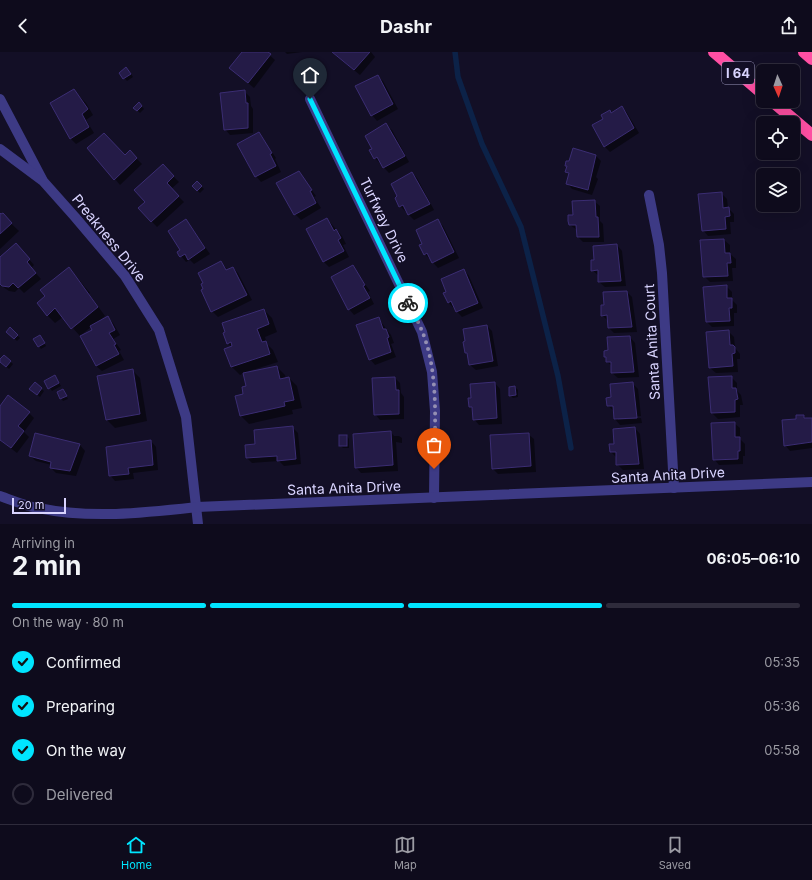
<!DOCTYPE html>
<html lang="en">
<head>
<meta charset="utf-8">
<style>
  :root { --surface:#0e0b1c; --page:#171425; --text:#f1f3f6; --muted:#9b9ba3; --line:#2e2b3b; --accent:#00e5ff }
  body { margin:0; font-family:Inter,sans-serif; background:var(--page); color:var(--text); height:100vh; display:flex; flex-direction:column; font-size:15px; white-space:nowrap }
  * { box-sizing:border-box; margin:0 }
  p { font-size:13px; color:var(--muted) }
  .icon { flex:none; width:22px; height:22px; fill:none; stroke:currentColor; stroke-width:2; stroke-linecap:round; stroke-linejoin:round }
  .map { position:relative; height:472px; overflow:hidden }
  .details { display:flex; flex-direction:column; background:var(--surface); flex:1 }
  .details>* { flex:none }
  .needle { width:26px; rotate:177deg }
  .tools { position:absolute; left:756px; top:12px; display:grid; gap:8px }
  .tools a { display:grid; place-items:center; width:44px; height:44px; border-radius:6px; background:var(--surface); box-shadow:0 4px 16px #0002,0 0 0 1px var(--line); font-size:20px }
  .scale { position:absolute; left:12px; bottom:10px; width:54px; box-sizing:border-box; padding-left:4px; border:2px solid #d9d4ff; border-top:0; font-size:11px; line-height:14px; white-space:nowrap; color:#d9d4ff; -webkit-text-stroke:3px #130f26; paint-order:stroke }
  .pin { position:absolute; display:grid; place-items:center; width:34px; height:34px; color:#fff; margin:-41px -17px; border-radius:50% 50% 50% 0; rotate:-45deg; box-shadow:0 0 4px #0007 }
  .pin .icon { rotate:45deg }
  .courier { position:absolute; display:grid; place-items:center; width:40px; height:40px; margin:-20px; border:3px solid #00e5ff; border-radius:50%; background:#fff; color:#222; box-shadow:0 1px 5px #0007 }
  .head em { font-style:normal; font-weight:700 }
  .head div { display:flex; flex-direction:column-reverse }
  .head { display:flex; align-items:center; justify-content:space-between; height:68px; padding:0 12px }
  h1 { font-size:26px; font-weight:700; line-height:30px }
  .bar { display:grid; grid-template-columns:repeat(4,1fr); gap:6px 4px; align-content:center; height:48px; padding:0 12px }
  .bar i { height:5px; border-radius:3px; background:var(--line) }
  .bar .active { background:var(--accent) }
  .bar p { grid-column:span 4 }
  ol { padding:0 12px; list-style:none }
  li { display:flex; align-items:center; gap:12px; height:44px }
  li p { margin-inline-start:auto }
  li .icon { padding:4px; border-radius:50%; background:var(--accent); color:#111; stroke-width:4 }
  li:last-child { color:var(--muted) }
  li i { width:22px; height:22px; border:2px solid var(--line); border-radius:50% }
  header { display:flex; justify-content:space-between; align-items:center; height:52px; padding:0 12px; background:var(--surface); font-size:18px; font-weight:700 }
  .menu { display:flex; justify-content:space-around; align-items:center; height:56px; border-top:1px solid var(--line); background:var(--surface); font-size:11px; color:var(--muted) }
  .menu a { display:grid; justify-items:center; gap:2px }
  .menu .active { color:var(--accent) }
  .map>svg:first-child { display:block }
</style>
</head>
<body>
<header><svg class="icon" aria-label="back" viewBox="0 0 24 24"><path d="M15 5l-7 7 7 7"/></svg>Dashr<svg class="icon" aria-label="share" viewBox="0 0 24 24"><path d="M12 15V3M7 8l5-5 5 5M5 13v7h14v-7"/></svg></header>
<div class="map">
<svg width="812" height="472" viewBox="0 0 812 472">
  <rect width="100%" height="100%" fill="#130f26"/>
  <g fill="#0007">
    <polygon points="243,0 266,0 275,8 254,36 236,21"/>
    <polygon points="285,0 302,0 287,2"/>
    <polygon points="332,0 371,0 375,5 360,23"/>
    <polygon points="129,19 133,25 127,29 120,21"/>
    <polygon points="377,24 383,29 398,57 377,69 372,63"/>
    <polygon points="73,38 86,51 93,63 86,68 94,81 76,92 70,86"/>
    <polygon points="244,39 250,45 251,54 253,57 253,81 230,83 225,77"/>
    <polygon points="139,51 144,57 140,61 135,56"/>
    <polygon points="622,55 627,61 639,81 610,100 605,95 593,74 605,67 610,59 612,61"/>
    <polygon points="386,73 392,78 409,110 389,121 375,106 373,97"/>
    <polygon points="259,81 276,106 275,107 281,120 261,130 256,124"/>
    <polygon points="125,104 135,105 142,112 120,133 115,127"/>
    <polygon points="596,104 601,109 596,125 598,127 592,143 572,137 567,131 569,123 566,119 567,115 566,113"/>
    <polygon points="168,119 179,130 171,137 184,150 157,175 139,156 147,150"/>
    <polygon points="298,120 316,144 314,145 321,156 301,168 295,162"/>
    <polygon points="412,121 417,126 434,158 414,168 400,154"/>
    <polygon points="197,130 204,137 200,141 193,134"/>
    <polygon points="721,141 727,147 728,156 734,162 734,170 730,170 731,182 708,184 703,178"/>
    <polygon points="594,149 600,154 600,169 603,172 604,190 583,190 578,185 577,178 570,173 574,164"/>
    <polygon points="0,161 19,179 0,197"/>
    <polygon points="327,167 342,184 346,192 343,193 349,205 329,215 324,210 307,177"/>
    <polygon points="186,168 210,202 194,212 190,208 186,210 178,200 181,198"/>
    <polygon points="438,169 443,174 459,206 438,216 425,202 423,192"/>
    <polygon points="724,188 730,193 730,202 736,207 736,216 732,216 733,229 710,230 704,224 701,189"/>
    <polygon points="617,193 622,199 626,234 605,235 599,230 599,224 592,218 595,209"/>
    <polygon points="21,198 34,213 31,216 41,227 24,241 19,236 15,240 9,239 0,233 0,206"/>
    <polygon points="221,211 228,218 233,216 238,221 252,248 218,265 212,259"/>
    <polygon points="352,214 370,239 368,240 374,252 354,263 349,257"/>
    <polygon points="69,216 90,241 89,242 105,264 98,270 108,266 113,271 120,283 113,287 121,298 119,299 124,308 102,319 96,314 93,279 91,275 80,284 63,265 55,271 47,263 47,245"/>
    <polygon points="464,218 469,224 483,256 462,265 448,250 448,240"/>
    <polygon points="726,234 732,240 732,248 737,253 737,261 734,261 734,274 712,275 707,270"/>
    <polygon points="627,240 632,245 637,280 614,281 609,276 608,269 602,263 605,254"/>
    <polygon points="264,258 272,266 277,280 265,285 267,292 273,298 278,310 249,319 250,321 277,315 285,323 286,327 289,326 297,334 302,356 292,358 293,362 249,372 241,364 247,334 244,321 240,323 232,315 232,296 228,291"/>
    <polygon points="378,266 391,283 394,291 391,292 396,305 375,313 370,307"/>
    <polygon points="487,274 492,279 498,314 476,318 470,313 469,304 465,301"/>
    <polygon points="10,277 20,286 17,289 7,280"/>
    <polygon points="729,280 734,285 735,296 740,302 740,307 737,307 738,320 716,321 710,316"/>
    <polygon points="40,284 46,294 41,297 34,287"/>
    <polygon points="630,285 635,291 639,325 618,326 612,321 612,314 607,310"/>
    <polygon points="4,304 13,312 9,317 0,309"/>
    <polygon points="132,318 140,326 147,369 115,376 107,368"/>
    <polygon points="55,324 61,334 52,339 45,329"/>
    <polygon points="731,325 737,331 737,339 741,343 743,353 740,353 740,365 718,367 712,361 711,346"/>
    <polygon points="395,326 400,331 401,341 404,345 404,367 380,368 375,362"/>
    <polygon points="495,331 500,337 502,372 479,373 474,367 473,358 470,354 472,347"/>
    <polygon points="632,331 638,337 641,364 618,366 618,368 641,366 642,371 620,373 615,367 614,359 608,354"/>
    <polygon points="35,332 44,339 40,345 33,339"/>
    <polygon points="515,335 518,338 518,345 513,346 510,343"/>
    <polygon points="63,338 68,347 63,349 61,346"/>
    <polygon points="0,356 29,361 34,366 24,380 29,385 17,401 0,388"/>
    <polygon points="804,364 807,367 812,367 812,396 790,399 785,393 797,368"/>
    <polygon points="734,371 740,376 740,387 745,392 745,404 743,404 743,412 719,413 714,407"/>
    <polygon points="292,375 298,381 301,412 284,414 279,409 252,411 247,406 256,393"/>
    <polygon points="635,376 640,382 644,417 623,418 617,412 616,405 611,400 615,393"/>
    <polygon points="391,380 394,384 399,384 402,386 402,391 396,390 398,419 361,421 356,415"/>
    <polygon points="36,382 80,393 85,399 76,424 56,421 51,416 52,413 36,409 30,404"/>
    <polygon points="528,382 534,387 536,420 498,422 493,417"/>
    <polygon points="347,384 349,387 349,396 343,396 340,393"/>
    <polygon points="151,389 156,395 158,418 133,421 134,427 115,429 110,423"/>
  </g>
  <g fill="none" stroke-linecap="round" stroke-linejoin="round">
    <polyline stroke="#0c2248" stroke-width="5.5" points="455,0 458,25 482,92 521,175 558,324 571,396"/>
  </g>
  <g fill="#241b47" stroke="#3b2d73">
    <polygon points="242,0 268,0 271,2 248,31 229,16"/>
    <polygon points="332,0 370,0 354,18"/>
    <polygon points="126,15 131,22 123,27 119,21"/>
    <polygon points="378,23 393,52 371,64 355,34"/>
    <polygon points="74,37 88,57 82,62 89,75 70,87 50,51"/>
    <polygon points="245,38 246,51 248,51 248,76 224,78 220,41"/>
    <polygon points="139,50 142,54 137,59 133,56"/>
    <polygon points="622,54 634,76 604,95 592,73 603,67 601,63 610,58 611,61"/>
    <polygon points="386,71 405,104 383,116 377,105 374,107 369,98 372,97 365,84"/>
    <polygon points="259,80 272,101 270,102 276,114 255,125 237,92"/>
    <polygon points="104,81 125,103 130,98 137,106 114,128 87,96"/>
    <polygon points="573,96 596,103 588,138 566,132 569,121 565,120 567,114 565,114 566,109 569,109"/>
    <polygon points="163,112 174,124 167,131 179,144 151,170 138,156 145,150 134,138"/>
    <polygon points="299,119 312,138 310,139 316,151 294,163 276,131"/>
    <polygon points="412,120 430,152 408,163 403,153 399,155 395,146 397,144 391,132"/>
    <polygon points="197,129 202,134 197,139 192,134"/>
    <polygon points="722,140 723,156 729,155 730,164 725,165 726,177 702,179 698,142"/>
    <polygon points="595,148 596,165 598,165 599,185 577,185 576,173 569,173 568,169 568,163 573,163 572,149"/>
    <polygon points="0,161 1,162 3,161 12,171 0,182"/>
    <polygon points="327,166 334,179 336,177 341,186 338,188 344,199 323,210 306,177"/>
    <polygon points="186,167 205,196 188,208 185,202 180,205 179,204 177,200 180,198 168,179"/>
    <polygon points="438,167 454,200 432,211 427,201 424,203 419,193 422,192 416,178"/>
    <polygon points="724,187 725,201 730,201 731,211 727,211 728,224 703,225 700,188"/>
    <polygon points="16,191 30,207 27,210 36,221 18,236 13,231 9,235 2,234 0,232 0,205"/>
    <polygon points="617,192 621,229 598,230 598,218 591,219 591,208 594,208 593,194"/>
    <polygon points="221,209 226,218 233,215 247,243 211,260 201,238 203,237 201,232 203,231 198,221"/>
    <polygon points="353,213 365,233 363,234 370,246 348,258 331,225"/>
    <polygon points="69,215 98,255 71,277 55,256 47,264 37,251 45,244 40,238"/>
    <polygon points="464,217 478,251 456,260 451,249 448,251 443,241 446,240 441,227"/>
    <polygon points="727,233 727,246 732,246 732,256 729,256 730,269 706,270 703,235"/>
    <polygon points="627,239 632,275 608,276 607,263 601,264 601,253 604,253 603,240"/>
    <polygon points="264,257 269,272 257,277 262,290 266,289 270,302 231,315 224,297 232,294 231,290 227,292 223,281 225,280 222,271"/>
    <polygon points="108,264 115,278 109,281 116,292 114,293 119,302 96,314 80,284 92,278 90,274"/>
    <polygon points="379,265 383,277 386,277 389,285 387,286 391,300 369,308 356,273"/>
    <polygon points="487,273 493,309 469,313 467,301 465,301 463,290 465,289 463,277"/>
    <polygon points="10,275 18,283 14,287 6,280"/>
    <polygon points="729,278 730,293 733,293 735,295 735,301 732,302 733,314 709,316 706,280"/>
    <polygon points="40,283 45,291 38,295 33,287"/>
    <polygon points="630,284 634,320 611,321 611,310 606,310 606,305 604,305 604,299 608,298 607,285"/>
    <polygon points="4,303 11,309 6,315 0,310 0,307"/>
    <polygon points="277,314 280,327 289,325 294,348 284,350 285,354 240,364 235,344 243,342 242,335 246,334 243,321"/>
    <polygon points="133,317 140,362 106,368 97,324"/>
    <polygon points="55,323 59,331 48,337 44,329"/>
    <polygon points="732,324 732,336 736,336 737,342 738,347 735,348 735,360 711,361 708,325"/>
    <polygon points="395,325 396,338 399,338 399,362 374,363 372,326"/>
    <polygon points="35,330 42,336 37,343 29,337"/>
    <polygon points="495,330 497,366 473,368 472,355 469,355 468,346 471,346 470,332"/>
    <polygon points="633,330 637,366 614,367 613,354 607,354 606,346 611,345 610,332"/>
    <polygon points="515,334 516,343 509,344 509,335"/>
    <polygon points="63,337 67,344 60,347 57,340"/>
    <polygon points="8,343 30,360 18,374 24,379 11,396 0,388 0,354"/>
    <polygon points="796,363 804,363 804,366 812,366 812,390 784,394 782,368 796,367"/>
    <polygon points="735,370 735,385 740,385 740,399 738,399 738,407 713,408 711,371"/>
    <polygon points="293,374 296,407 277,409 277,404 246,406 245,393 255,392 254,378"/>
    <polygon points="635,375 639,412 616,413 616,400 610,400 609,392 614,392 613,377"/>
    <polygon points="391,379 393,413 355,416 353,382"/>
    <polygon points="35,381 80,392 70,419 50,416 51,410 29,404"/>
    <polygon points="529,381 531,414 492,417 490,383"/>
    <rect x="339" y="383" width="8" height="11"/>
    <polygon points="151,388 153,413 128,416 129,422 109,424 106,395"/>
  </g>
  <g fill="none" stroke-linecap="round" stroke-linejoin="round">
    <g stroke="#3d3a85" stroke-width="10">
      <polyline points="0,47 42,127"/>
      <polyline points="310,47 422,280 432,320 435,359 434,446"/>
      <polyline points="0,97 43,129 75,165 125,224 159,278 186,365 198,472"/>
      <polyline points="649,143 659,193 662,221 674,436"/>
      <path d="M0 444C12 448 25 454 38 456 91 467 143 461 197 455L812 430"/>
    </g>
    <g stroke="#ff4fa3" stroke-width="12">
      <polyline points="714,0 763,42"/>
      <polyline points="804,0 812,7"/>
      <polyline points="772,49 812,83"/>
    </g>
  </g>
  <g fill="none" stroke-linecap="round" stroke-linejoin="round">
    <path stroke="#948fb3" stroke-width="4" stroke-dasharray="0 7.2" d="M408 251C413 260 418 269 422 279 439 320 435 373 434 417"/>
    <polyline stroke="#00e5ff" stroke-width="5" points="310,47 408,251"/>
  </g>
  <g text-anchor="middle" stroke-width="3" stroke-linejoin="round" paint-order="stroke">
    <rect fill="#130f26" stroke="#9e99be" stroke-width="1" x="722" y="10" width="32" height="22" rx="3"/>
    <g font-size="13" font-weight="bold" fill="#d9d4ff">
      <text x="738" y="26">I 64</text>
    </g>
    <g font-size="14" fill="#d9d4ff" stroke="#130f26">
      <text transform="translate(384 168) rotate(64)" y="5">Turfway Drive</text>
      <text transform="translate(109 186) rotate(51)" y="5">Preakness Drive</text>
      <text transform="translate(652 290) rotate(-93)" y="5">Santa Anita Court</text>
      <text transform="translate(668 423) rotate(-3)" y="5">Santa Anita Drive</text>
      <text transform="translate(344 436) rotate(-2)" y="5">Santa Anita Drive</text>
    </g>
  </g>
</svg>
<div class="tools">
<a><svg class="needle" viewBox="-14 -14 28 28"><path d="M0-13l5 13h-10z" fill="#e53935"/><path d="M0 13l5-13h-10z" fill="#9b9ba3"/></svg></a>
<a><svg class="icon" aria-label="locate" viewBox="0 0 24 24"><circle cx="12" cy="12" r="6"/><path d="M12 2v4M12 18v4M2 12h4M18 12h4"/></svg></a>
<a><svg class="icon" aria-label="layers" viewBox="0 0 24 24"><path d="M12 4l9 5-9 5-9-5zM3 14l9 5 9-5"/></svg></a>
</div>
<div class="scale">20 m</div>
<div class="pin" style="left:434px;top:417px;background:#ea580c"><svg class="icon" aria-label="bag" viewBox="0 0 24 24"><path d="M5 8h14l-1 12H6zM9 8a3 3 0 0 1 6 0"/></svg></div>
<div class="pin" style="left:310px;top:47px;background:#1f2937"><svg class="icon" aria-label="home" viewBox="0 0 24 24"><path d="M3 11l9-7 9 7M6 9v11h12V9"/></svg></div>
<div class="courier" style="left:408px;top:251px"><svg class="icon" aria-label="bike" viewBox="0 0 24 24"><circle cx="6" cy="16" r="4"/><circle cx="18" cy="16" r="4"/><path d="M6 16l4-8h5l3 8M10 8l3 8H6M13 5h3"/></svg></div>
</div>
<section class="details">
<div class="head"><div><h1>2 min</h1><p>Arriving in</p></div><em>06:05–06:10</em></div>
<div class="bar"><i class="active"></i><i class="active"></i><i class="active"></i><i></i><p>On the way · 80 m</p></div>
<ol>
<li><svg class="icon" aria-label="check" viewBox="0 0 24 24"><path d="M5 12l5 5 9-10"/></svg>Confirmed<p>05:35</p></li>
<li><svg class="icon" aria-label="check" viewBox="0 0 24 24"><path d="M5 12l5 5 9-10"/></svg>Preparing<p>05:36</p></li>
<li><svg class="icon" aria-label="check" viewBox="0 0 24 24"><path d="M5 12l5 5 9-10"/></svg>On the way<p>05:58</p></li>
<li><i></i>Delivered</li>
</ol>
</section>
<nav class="menu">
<a class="active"><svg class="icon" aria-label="home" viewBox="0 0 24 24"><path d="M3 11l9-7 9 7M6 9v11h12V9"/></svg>Home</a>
<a><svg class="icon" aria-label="map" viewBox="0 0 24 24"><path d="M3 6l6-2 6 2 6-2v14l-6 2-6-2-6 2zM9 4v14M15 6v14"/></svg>Map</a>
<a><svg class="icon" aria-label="saved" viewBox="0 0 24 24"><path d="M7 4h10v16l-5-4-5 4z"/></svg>Saved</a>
</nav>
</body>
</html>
